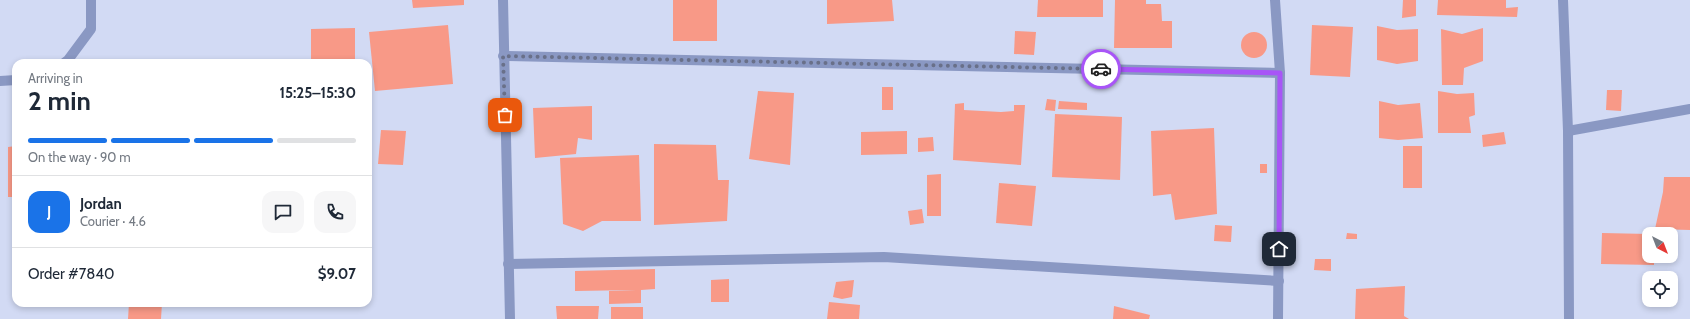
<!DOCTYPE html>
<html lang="en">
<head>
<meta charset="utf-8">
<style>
  :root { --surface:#fff; --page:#f6f6f7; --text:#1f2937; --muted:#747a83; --line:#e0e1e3; --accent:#1a73e8 }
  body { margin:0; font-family:Cabin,sans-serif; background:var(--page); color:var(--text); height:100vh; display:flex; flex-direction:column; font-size:15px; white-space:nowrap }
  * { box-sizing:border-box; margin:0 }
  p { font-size:13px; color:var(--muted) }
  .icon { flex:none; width:22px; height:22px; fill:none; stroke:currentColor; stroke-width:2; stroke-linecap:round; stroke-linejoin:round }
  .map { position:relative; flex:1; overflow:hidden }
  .drawer { position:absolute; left:12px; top:59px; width:360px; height:248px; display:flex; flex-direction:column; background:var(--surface); border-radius:12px; box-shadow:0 2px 6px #0003 }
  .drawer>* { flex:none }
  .needle { width:26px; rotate:138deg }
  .fabs { position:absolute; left:1642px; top:227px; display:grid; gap:8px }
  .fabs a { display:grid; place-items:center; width:36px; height:36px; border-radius:8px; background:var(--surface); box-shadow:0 2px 6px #0003; font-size:20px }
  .pin { position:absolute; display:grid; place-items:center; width:34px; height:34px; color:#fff; margin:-17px; border-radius:8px; box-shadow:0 2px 6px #0006 }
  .courier { position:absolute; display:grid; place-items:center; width:40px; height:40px; margin:-20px; border:3px solid #a855f7; border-radius:50%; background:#fff; color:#222; box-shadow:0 1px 5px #0007 }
  .head em { font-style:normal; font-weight:700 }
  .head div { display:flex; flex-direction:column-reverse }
  .head { display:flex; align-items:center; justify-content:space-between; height:68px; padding:0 16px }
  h1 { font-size:26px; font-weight:700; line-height:30px }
  .bar { display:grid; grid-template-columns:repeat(4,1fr); gap:6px 4px; align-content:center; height:48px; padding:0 16px }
  .bar i { height:5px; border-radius:3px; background:var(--line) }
  .bar .active { background:var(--accent) }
  .bar p { grid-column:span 4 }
  .line { display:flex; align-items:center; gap:10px; padding:0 16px; border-top:1px solid var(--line) }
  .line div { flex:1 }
  .round { display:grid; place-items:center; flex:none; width:42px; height:42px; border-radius:12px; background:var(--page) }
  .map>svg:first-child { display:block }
</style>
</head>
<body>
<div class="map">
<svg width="1690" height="319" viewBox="0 0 1690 319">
  <rect width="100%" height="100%" fill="#d2daf4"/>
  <g fill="#f89987">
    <polygon points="412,0 464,0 464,5 413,8"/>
    <rect x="673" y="0" width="44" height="41"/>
    <polygon points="827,0 892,0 894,21 827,24"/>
    <polygon points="1038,0 1103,0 1103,17 1037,17"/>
    <polygon points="1115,0 1146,0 1146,4 1161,4 1162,21 1172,21 1172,48 1114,48"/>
    <polygon points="1403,0 1416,0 1416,16 1402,18"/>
    <polygon points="1438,0 1506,0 1506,8 1518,7 1517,17 1437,15"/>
    <polygon points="448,25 453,84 375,91 369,32"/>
    <polygon points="1312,25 1353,27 1350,77 1310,75"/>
    <polygon points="1377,26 1397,30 1418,29 1418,61 1397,64 1377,60"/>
    <polygon points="355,28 355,63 311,61 311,29"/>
    <polygon points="1483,28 1483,61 1464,68 1463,85 1442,85 1441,29 1462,34"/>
    <polygon points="1015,31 1036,32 1034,55 1014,54"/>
    <circle cx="1254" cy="45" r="13"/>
    <rect x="882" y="87" width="11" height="23"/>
    <polygon points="1607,90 1622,90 1621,111 1606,110"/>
    <polygon points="758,91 794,93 790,165 749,159"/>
    <polygon points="1438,91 1457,94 1474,93 1475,115 1469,117 1471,133 1438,133"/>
    <polygon points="1047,99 1056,100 1055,111 1045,110"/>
    <polygon points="1059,101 1087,103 1087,110 1058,109"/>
    <polygon points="1379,101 1398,105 1420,103 1423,138 1398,140 1379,138"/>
    <polygon points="964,103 964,110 1001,112 1014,111 1014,105 1025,105 1021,165 953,160 955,104"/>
    <polygon points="592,106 592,140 578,138 576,154 535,158 533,108"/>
    <polygon points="1055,114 1122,117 1120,180 1052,177"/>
    <polygon points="1214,128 1217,214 1175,220 1171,194 1153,196 1151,131"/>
    <polygon points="381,130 406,131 403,165 378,164"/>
    <polygon points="907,131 907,154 861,155 861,132"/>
    <polygon points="1504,132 1506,144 1483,147 1482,135"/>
    <polygon points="933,137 934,151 918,152 918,138"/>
    <polygon points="654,144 716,145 718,180 729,180 727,221 654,225"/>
    <polygon points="16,146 16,197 8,197 8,147"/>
    <rect x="1403" y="146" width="19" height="42"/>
    <polygon points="639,155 641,221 602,221 583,231 563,224 560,158"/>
    <rect x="1260" y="164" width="7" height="9"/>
    <polygon points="941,174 941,216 927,216 927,175"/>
    <polygon points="1664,177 1690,177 1690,230 1655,229 1663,192"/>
    <polygon points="999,183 1036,186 1032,226 996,223"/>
    <polygon points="922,209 924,223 910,225 908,211"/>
    <polygon points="1215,225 1232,226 1231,242 1214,241"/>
    <polygon points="1347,233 1357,234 1357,239 1346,239"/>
    <polygon points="1602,233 1649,234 1649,256 1654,256 1654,265 1601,264"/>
    <polygon points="1315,259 1331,259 1331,271 1314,270"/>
    <polygon points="655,269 655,289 641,290 641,303 609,304 609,291 636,290 575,291 575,271"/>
    <polygon points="729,279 729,302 711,302 711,280"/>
    <polygon points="854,280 852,297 842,299 833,297 836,282"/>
    <polygon points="1405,286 1404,316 1409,319 1355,319 1356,289"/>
    <polygon points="829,302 860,305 859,319 827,319"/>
    <polygon points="129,303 162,303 161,319 128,319"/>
    <polygon points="556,306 599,306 598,319 557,319"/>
    <polygon points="1114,306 1150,315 1149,319 1113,319"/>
    <rect x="611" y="307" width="32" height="12"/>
  </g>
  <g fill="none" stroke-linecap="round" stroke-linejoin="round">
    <g stroke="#8a98c3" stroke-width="10">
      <polyline points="503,0 510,319"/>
      <polyline points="1275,0 1280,73 1278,319"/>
      <polyline points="1563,0 1568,131 1569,319"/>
      <polyline points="503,56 1280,73"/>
      <polyline points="64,63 68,60 91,29 91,0"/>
      <polyline points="0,81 16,80"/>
      <polyline points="1568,131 1690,109"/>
      <polyline points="508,264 884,257 1279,281"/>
    </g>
  </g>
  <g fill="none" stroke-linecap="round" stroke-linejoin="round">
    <polyline stroke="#697089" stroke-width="4" stroke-dasharray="0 7.2" points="505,115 503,56 1101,69"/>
    <polyline stroke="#a855f7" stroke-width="5" points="1101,69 1280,73 1279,249"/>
  </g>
</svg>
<div class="fabs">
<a><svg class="needle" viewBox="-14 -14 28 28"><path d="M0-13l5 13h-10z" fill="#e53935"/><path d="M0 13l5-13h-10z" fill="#747a83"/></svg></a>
<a><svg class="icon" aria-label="locate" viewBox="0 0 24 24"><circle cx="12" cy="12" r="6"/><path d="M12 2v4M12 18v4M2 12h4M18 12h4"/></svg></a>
</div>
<div class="pin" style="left:505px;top:115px;background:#ea580c"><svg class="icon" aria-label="bag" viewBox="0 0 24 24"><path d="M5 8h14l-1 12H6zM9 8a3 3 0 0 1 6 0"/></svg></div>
<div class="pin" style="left:1279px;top:249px;background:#1f2937"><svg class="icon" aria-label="home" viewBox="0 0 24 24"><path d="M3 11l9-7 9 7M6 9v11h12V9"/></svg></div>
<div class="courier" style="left:1101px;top:69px"><svg class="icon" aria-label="car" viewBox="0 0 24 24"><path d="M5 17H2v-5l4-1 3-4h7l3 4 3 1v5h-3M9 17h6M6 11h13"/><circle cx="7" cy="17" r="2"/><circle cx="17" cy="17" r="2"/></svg></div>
<section class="drawer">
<div class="head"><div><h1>2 min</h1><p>Arriving in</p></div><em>15:25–15:30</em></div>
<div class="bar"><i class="active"></i><i class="active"></i><i class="active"></i><i></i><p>On the way · 90 m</p></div>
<div class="line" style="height:72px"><b class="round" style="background:var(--accent);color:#fff">J</b><div><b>Jordan</b><p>Courier · 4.6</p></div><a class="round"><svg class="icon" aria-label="chat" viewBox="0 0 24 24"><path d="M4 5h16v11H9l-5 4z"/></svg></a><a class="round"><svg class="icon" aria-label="phone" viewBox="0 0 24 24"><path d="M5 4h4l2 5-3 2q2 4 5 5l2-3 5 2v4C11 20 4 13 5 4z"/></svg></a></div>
<div class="line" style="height:52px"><div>Order #7840</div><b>$9.07</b></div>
</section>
</div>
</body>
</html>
